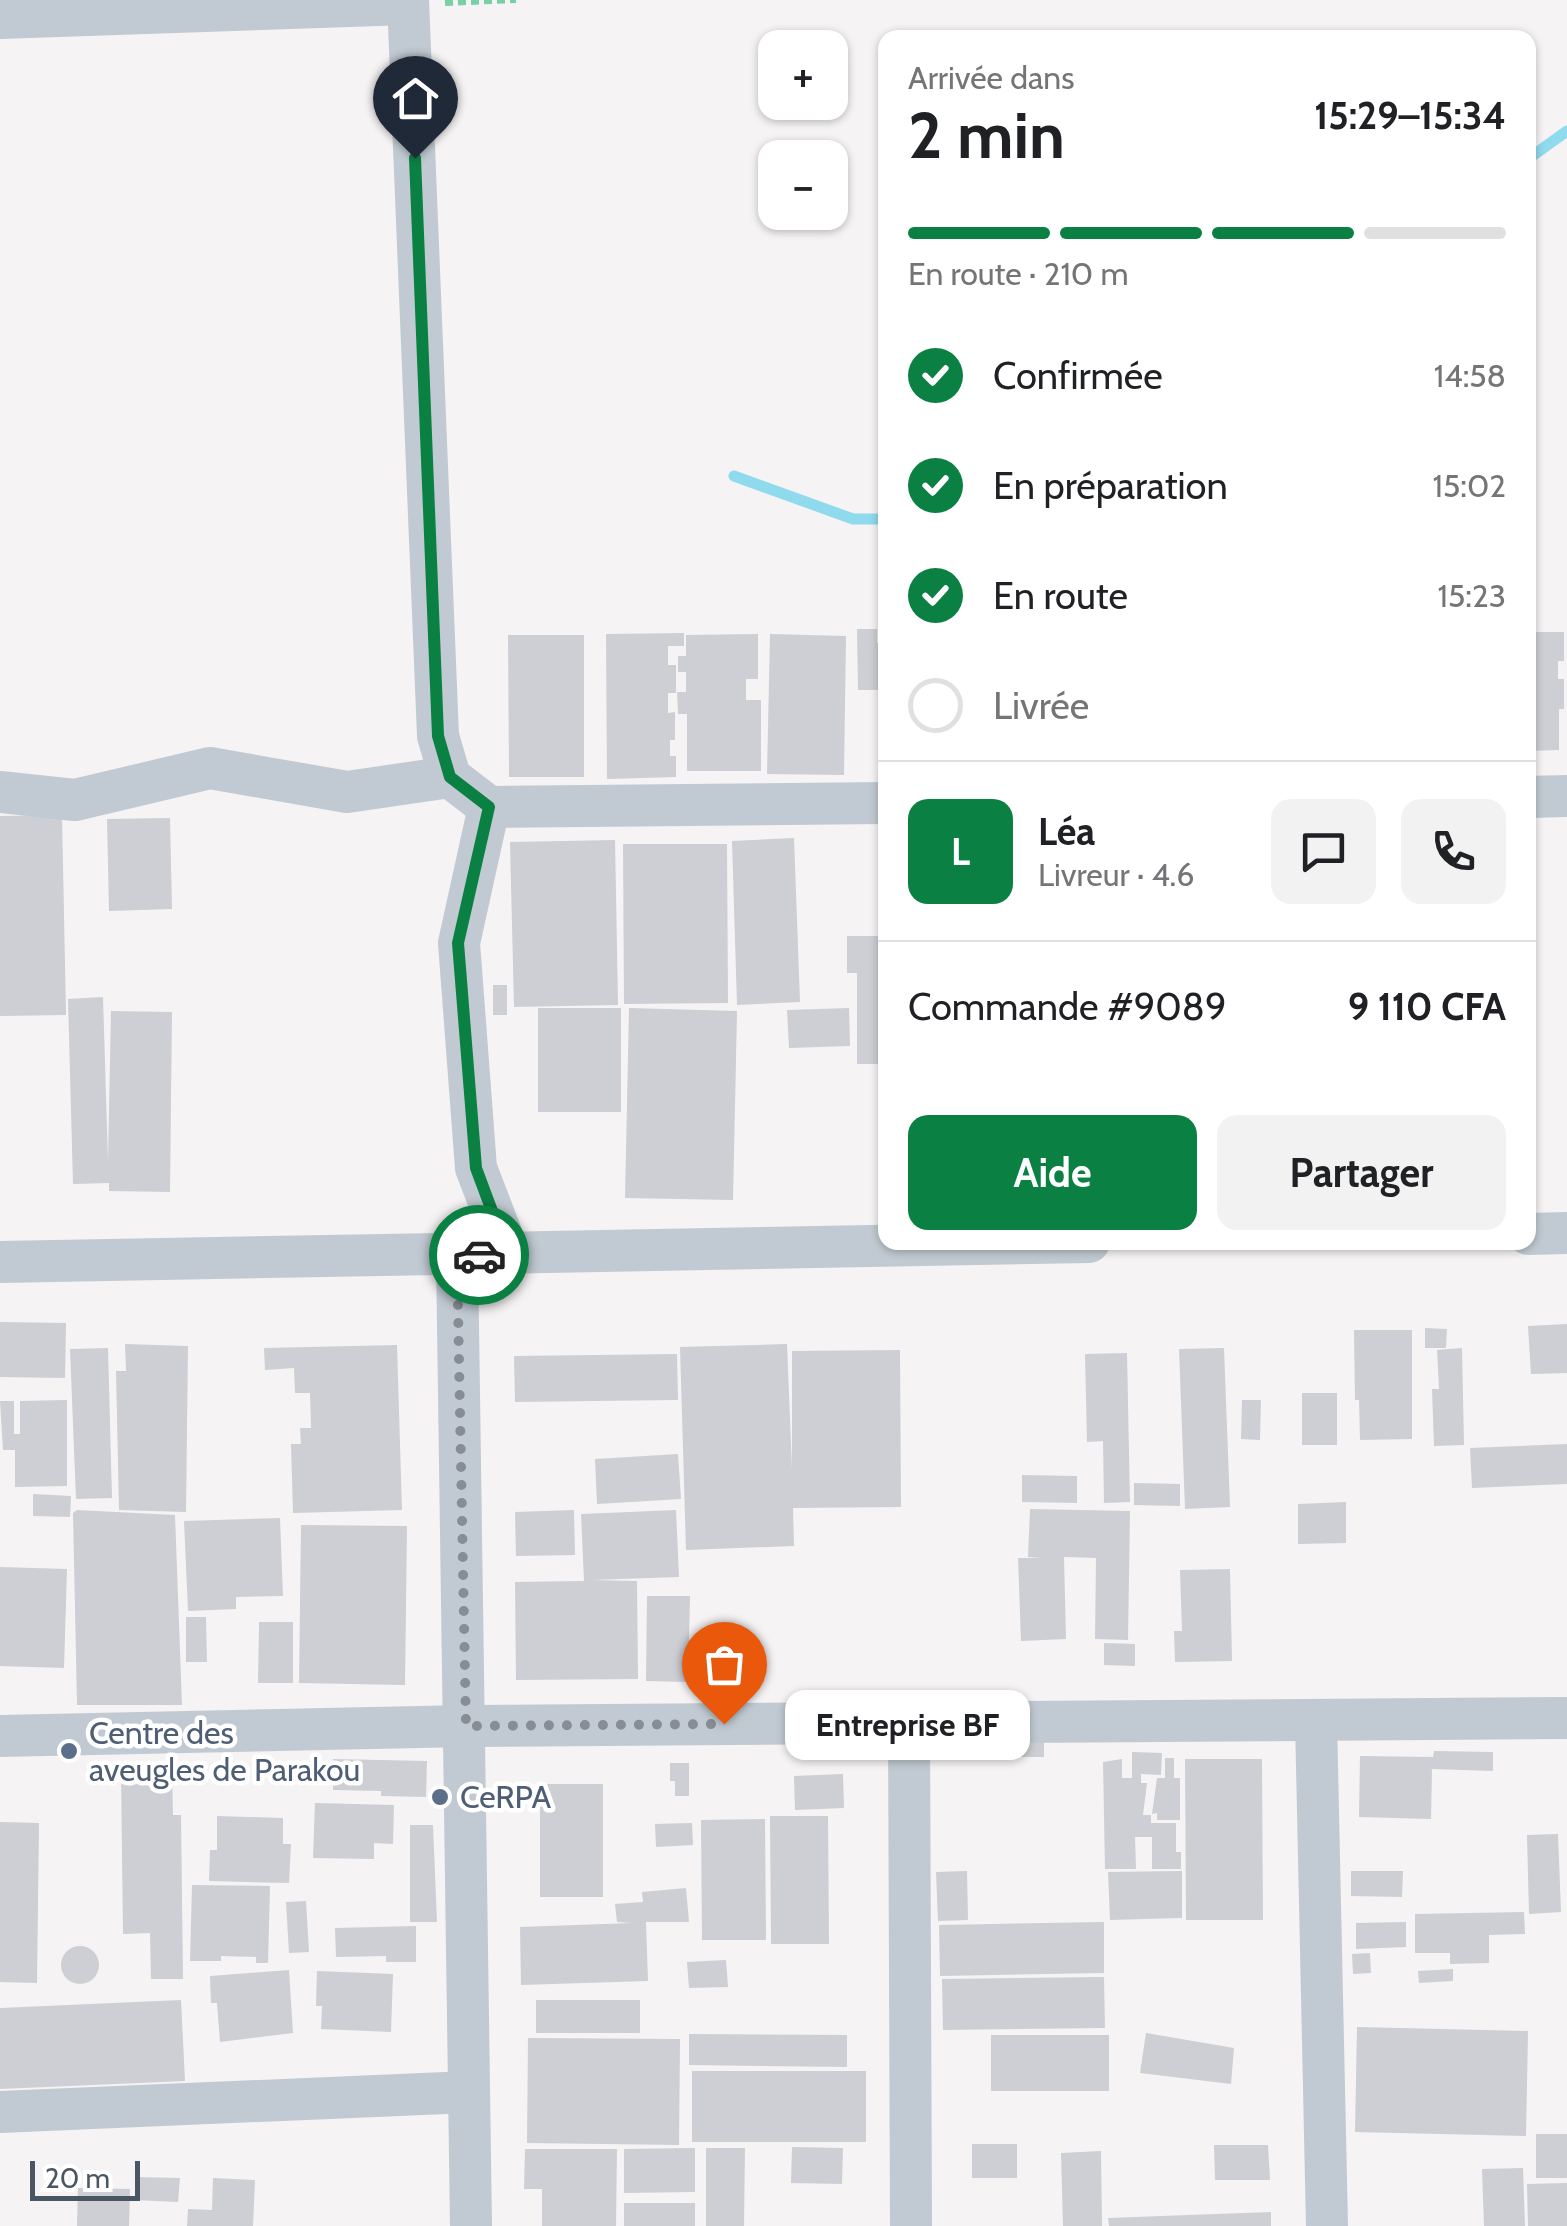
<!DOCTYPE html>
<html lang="fr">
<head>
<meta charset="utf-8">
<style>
  :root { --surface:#fff; --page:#f2f2f2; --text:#202124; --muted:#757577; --line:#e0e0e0; --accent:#0b8043 }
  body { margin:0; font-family:Cabin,sans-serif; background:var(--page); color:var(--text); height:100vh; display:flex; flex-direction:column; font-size:38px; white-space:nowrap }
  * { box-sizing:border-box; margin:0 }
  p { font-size:32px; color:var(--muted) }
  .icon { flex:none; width:55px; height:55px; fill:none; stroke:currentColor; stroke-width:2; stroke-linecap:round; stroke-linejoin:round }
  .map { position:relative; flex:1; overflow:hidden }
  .sheet { position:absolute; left:878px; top:30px; width:658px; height:1220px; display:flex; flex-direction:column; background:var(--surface); border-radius:20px; box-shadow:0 2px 8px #0004 }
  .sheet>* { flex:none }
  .fabs { position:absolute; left:758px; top:30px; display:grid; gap:20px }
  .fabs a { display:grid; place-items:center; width:90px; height:90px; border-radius:20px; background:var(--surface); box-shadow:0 2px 8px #0004; font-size:50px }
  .scale { position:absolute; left:30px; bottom:25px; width:110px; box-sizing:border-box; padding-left:10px; border:5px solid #4a5661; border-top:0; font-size:28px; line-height:35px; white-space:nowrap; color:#4a5661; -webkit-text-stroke:8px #fff; paint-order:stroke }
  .pin { position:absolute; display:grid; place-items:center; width:85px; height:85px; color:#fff; margin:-102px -42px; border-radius:50% 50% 50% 0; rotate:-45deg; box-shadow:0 0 10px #0007 }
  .pin .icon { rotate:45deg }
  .courier { position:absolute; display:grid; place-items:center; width:100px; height:100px; margin:-50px; border:8px solid #0b8043; border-radius:50%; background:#fff; color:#222; box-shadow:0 2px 12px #0007 }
  .bubble { position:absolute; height:70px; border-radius:20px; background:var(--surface); box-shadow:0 2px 8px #0004; font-size:32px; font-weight:800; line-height:70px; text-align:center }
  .headline em { font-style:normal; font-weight:800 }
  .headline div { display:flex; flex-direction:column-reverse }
  .headline { display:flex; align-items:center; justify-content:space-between; height:170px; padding:0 30px }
  h1 { font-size:65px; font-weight:800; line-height:75px }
  .bar { display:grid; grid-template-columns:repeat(4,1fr); gap:15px 10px; align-content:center; height:120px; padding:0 30px }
  .bar i { height:12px; border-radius:8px; background:var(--line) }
  .bar .on { background:var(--accent) }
  .bar p { grid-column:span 4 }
  .line { display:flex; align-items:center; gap:25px; padding:0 30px; border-top:2px solid var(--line) }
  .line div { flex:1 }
  .round { display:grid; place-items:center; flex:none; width:105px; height:105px; border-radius:20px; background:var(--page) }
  ol { padding:0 30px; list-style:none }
  li { display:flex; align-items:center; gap:30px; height:110px }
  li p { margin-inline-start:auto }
  li .icon { padding:10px; border-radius:50%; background:var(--accent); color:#fff; stroke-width:4 }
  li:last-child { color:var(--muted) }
  li i { width:55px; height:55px; border:5px solid var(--line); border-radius:50% }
  .primary-button { display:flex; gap:20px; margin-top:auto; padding:20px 30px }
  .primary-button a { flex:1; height:115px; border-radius:20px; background:var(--accent); color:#fff; font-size:40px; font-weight:800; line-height:115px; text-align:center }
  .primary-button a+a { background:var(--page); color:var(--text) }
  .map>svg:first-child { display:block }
</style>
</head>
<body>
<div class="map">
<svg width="1567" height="2226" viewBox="0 0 1567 2226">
  <rect width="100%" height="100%" fill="#f5f3f3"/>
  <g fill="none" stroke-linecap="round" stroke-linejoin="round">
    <g stroke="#90daee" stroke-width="11">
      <polyline points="1528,159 1567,131"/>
      <polyline points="734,476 853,519 885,519"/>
    </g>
  </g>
  <g fill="#cdcfd5">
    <polygon points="857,629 877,629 877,643 885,643 885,690 858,690"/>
    <polygon points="1528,632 1564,632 1564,661 1558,661 1558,679 1564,679 1564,709 1559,709 1559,750 1528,751"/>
    <polygon points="684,633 684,646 668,646 668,665 676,665 676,693 668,693 668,713 675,712 675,740 670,740 670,756 676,756 676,777 607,779 606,634"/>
    <polygon points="758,634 758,679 746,679 746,700 761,700 761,771 687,771 687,714 678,714 677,692 686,692 686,672 678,672 678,656 686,656 686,635"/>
    <polygon points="770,634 846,636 844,775 767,774"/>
    <polygon points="508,635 584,635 584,777 509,777"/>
    <polygon points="62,815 66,1015 0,1016 0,816"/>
    <polygon points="170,818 172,909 109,911 107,819"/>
    <polygon points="794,838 800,1002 737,1005 732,841"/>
    <polygon points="615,840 618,1005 514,1007 510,842"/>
    <polygon points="623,844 727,844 728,1003 624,1004"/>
    <polygon points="847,936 885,936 885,1064 857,1064 857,973 847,973"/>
    <rect x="493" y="985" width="14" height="30"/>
    <polygon points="103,997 108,1161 111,1011 172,1012 170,1192 109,1191 109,1183 73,1184 68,999"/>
    <rect x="538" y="1008" width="83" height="104"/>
    <polygon points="629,1008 737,1011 733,1200 625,1198"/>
    <polygon points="849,1008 850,1046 789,1048 787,1010"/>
    <polygon points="0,1322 66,1323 65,1378 0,1377"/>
    <polygon points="1567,1324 1567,1373 1531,1374 1528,1326"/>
    <polygon points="1425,1328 1447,1329 1446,1348 1425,1348"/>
    <polygon points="1354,1330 1412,1330 1412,1439 1360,1440 1359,1400 1355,1400"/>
    <polygon points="125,1344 188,1346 186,1512 119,1510 116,1371 126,1371"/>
    <polygon points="787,1344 792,1469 792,1351 900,1350 901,1507 793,1508 794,1546 686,1550 680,1347"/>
    <polygon points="397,1345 402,1510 293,1513 291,1444 301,1444 300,1428 311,1428 310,1393 295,1393 294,1368 265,1370 264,1348"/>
    <polygon points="108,1348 112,1498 76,1499 70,1349"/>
    <polygon points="1224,1348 1230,1507 1185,1509 1179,1349"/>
    <polygon points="1462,1348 1464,1445 1434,1446 1432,1389 1439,1389 1437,1350"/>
    <polygon points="1127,1353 1130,1502 1104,1503 1103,1441 1087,1442 1085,1354"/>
    <polygon points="677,1354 678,1400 515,1402 514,1356"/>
    <rect x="1302" y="1393" width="35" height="52"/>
    <polygon points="67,1400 67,1486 15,1487 15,1450 3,1450 0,1401 14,1401 14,1434 20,1434 20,1401"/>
    <polygon points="1242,1400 1261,1400 1260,1440 1241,1439"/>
    <polygon points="1567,1444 1567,1484 1472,1488 1470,1448"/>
    <polygon points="678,1454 681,1499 597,1504 595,1459"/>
    <polygon points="1022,1475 1077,1476 1077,1503 1022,1502"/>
    <polygon points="1134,1483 1180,1484 1180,1506 1134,1505"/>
    <polygon points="33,1494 71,1496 70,1517 33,1516"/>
    <polygon points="1346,1502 1346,1543 1298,1544 1298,1504"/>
    <polygon points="1030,1509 1130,1511 1128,1640 1095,1639 1096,1558 1064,1557 1066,1639 1021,1641 1018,1558 1041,1558 1028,1557"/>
    <polygon points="77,1510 175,1515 182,1705 77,1705 73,1513"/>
    <polygon points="574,1510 575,1555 516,1556 515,1512"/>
    <polygon points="676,1510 679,1577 591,1580 637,1581 638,1679 516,1680 515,1582 584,1581 581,1514"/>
    <polygon points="280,1518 283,1596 236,1597 236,1609 188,1611 184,1521"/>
    <polygon points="301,1525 407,1526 405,1685 299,1683"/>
    <polygon points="0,1567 67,1569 64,1668 0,1666"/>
    <polygon points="1230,1569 1232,1661 1175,1662 1174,1631 1182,1631 1180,1570"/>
    <polygon points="647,1596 690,1596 688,1682 646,1681"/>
    <polygon points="186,1617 206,1617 207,1662 186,1662"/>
    <polygon points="259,1622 293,1622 293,1683 258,1683"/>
    <polygon points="1104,1643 1135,1644 1135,1666 1104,1665"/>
    <polygon points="1044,1742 1044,1757 1018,1757 1018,1743"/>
    <polygon points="1434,1751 1493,1752 1493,1771 1432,1769 1431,1819 1359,1817 1360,1756 1433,1757"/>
    <polygon points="1132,1752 1162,1753 1161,1775 1141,1774 1141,1783 1147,1783 1143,1815 1151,1815 1151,1823 1176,1823 1176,1852 1181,1852 1181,1869 1152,1869 1152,1837 1135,1837 1136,1869 1105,1869 1103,1762 1122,1759 1122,1778 1132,1778"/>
    <polygon points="1165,1758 1174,1758 1174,1778 1180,1778 1180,1820 1157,1820 1157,1813 1152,1814 1157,1778 1165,1778"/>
    <polygon points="333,1759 427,1761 426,1797 381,1796 381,1791 333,1790"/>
    <polygon points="1185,1759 1262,1759 1263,1920 1186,1920"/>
    <polygon points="670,1763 689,1763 689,1796 675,1796 675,1781 670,1781"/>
    <polygon points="172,1771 173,1815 181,1815 183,1979 151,1979 150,1933 123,1934 121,1772"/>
    <polygon points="843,1774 844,1808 795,1810 794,1776"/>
    <rect x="540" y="1784" width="63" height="113"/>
    <polygon points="315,1803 394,1805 393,1844 374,1843 374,1859 313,1858"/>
    <polygon points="217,1816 283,1818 283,1844 291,1844 289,1883 209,1881 210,1850 217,1850"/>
    <polygon points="770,1816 828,1816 829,1944 771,1944"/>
    <polygon points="765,1819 766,1940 702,1940 701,1820"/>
    <polygon points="0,1822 39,1823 37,1983 0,1982"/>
    <polygon points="692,1823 693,1845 656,1847 655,1824"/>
    <polygon points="410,1825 433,1825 437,1922 410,1922"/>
    <polygon points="1558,1834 1561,1912 1529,1914 1527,1835"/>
    <polygon points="967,1871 968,1920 938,1921 936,1872"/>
    <polygon points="1182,1871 1182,1918 1110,1920 1108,1872"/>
    <polygon points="1351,1871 1403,1871 1402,1897 1351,1896"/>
    <polygon points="192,1885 270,1886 268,1963 256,1963 256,1957 221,1956 221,1961 190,1961"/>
    <polygon points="686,1888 689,1922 646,1922 648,1981 521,1985 520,1927 632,1923 617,1922 615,1904 643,1902 642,1892"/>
    <polygon points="306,1901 309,1952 289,1953 286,1902"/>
    <polygon points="1524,1912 1525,1934 1489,1935 1489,1963 1450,1964 1450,1953 1415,1953 1415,1914"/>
    <polygon points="1104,1922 1104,1973 940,1976 939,1925"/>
    <polygon points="1406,1922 1406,1947 1356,1949 1356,1923"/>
    <polygon points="416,1926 416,1962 386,1962 386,1956 336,1957 335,1928"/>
    <circle cx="80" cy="1965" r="19"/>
    <polygon points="1370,1953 1371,1973 1353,1974 1352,1954"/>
    <polygon points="726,1960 728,1987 689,1988 687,1962"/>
    <polygon points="1453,1969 1453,1981 1419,1983 1418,1971"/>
    <polygon points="289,1970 293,2033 220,2042 217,2003 211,2003 210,1976"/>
    <polygon points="317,1971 393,1974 391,2032 321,2029 322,2006 316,2006"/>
    <polygon points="1104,1977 1105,2028 943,2030 942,1979"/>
    <polygon points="181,2000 185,2081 0,2089 0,2008"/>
    <rect x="536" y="2000" width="104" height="33"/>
    <polygon points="1357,2027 1528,2031 1526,2136 1355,2132"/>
    <polygon points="1146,2033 1234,2048 1231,2084 1140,2073"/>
    <polygon points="689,2034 847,2035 847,2067 689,2065"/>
    <rect x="991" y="2035" width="118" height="56"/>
    <polygon points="528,2038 680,2039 679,2145 527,2143"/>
    <rect x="692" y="2071" width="174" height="71"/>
    <rect x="1536" y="2134" width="31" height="44"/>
    <rect x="972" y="2144" width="45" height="34"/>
    <polygon points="1214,2145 1268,2145 1270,2180 1215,2180"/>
    <polygon points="792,2147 843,2148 842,2184 791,2183"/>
    <polygon points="695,2148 695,2192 624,2193 624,2149"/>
    <polygon points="706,2148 745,2148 744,2226 706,2226"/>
    <polygon points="525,2149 617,2149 616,2226 542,2226 542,2189 524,2189"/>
    <polygon points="1101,2151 1102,2226 1063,2226 1061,2153"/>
    <polygon points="1523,2168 1525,2226 1484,2226 1482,2169"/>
    <polygon points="136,2177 180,2178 178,2202 135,2200"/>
    <polygon points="213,2178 255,2180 253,2226 187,2226 188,2209 212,2210"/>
    <polygon points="1567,2183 1567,2226 1528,2226 1527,2184"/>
    <polygon points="78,2188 130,2189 129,2226 77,2226"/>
    <rect x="624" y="2203" width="71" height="23"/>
    <polygon points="1271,2212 1271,2226 1109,2226 1108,2218"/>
  </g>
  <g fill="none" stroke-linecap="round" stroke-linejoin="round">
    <polyline stroke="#7ad0a6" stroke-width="6" stroke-dasharray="8 5" stroke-linecap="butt" points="445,3 516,0"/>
    <g stroke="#c1cad2" stroke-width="42">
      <polyline points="408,0 438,736 450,777 489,807 885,803"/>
      <polyline points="0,18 408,4"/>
      <polyline points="0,792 75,800 210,768 347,792 450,777"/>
      <polyline points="1528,797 1567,796"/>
      <polyline points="489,807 459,943 476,1168 509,1254"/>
      <polyline points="1528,1234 1567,1233"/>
      <polyline points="457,1255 471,2226"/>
      <polyline points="0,1262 1089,1242"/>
      <polyline points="1316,1720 1327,2226"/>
      <polyline points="909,1722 911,2226"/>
      <polyline points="0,1736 466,1726 1567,1718"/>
      <polyline points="0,2112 469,2092"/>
    </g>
  </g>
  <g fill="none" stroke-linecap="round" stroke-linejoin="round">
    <polyline stroke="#868d94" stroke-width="10" stroke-dasharray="0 18" points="479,1255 457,1255 466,1726 724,1724"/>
    <polyline stroke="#0b8043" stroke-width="12" points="415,158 438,736 450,777 489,807 458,943 476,1168 508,1254 479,1255"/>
  </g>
  <g fill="#5c6f8a" stroke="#fff" stroke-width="4">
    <circle cx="69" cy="1751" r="10"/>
    <circle cx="440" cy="1797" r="10"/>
  </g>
  <g text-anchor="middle" stroke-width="9" stroke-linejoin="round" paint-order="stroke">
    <g font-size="32" fill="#4e5e75" stroke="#fff" text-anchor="start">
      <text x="89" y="1744">Centre des<tspan x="89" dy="37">aveugles de Parakou</tspan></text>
      <text x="460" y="1808">CeRPA</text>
    </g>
  </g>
</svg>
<div class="fabs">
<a>+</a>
<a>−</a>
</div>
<div class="scale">20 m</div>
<div class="pin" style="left:724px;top:1724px;background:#ea580c"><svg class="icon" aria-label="bag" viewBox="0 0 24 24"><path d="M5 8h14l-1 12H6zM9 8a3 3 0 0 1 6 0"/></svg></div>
<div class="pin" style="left:415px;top:158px;background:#1f2937"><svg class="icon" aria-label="home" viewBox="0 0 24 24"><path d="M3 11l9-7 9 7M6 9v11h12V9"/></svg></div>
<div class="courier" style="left:479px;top:1255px"><svg class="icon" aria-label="car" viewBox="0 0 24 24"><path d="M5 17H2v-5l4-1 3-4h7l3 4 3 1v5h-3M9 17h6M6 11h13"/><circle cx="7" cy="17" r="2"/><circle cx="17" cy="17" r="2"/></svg></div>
<div class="bubble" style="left:785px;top:1690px;width:245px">Entreprise BF</div>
<section class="sheet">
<div class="headline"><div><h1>2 min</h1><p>Arrivée dans</p></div><em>15:29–15:34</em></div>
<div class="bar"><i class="on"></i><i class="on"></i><i class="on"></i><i></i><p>En route · 210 m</p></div>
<ol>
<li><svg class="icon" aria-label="check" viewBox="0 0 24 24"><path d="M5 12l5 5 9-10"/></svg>Confirmée<p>14:58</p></li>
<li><svg class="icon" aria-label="check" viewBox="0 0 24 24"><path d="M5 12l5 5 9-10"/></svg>En préparation<p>15:02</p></li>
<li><svg class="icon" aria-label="check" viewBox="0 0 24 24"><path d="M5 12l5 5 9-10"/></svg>En route<p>15:23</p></li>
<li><i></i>Livrée</li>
</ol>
<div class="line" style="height:180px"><b class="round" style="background:var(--accent);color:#fff">L</b><div><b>Léa</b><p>Livreur · 4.6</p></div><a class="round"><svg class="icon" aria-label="chat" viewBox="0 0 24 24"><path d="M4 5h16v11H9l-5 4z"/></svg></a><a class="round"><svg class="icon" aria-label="phone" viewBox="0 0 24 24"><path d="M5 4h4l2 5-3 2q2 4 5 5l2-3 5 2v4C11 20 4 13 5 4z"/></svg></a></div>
<div class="line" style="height:130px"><div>Commande #9089</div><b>9 110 CFA</b></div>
<div class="primary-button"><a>Aide</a><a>Partager</a></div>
</section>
</div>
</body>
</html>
